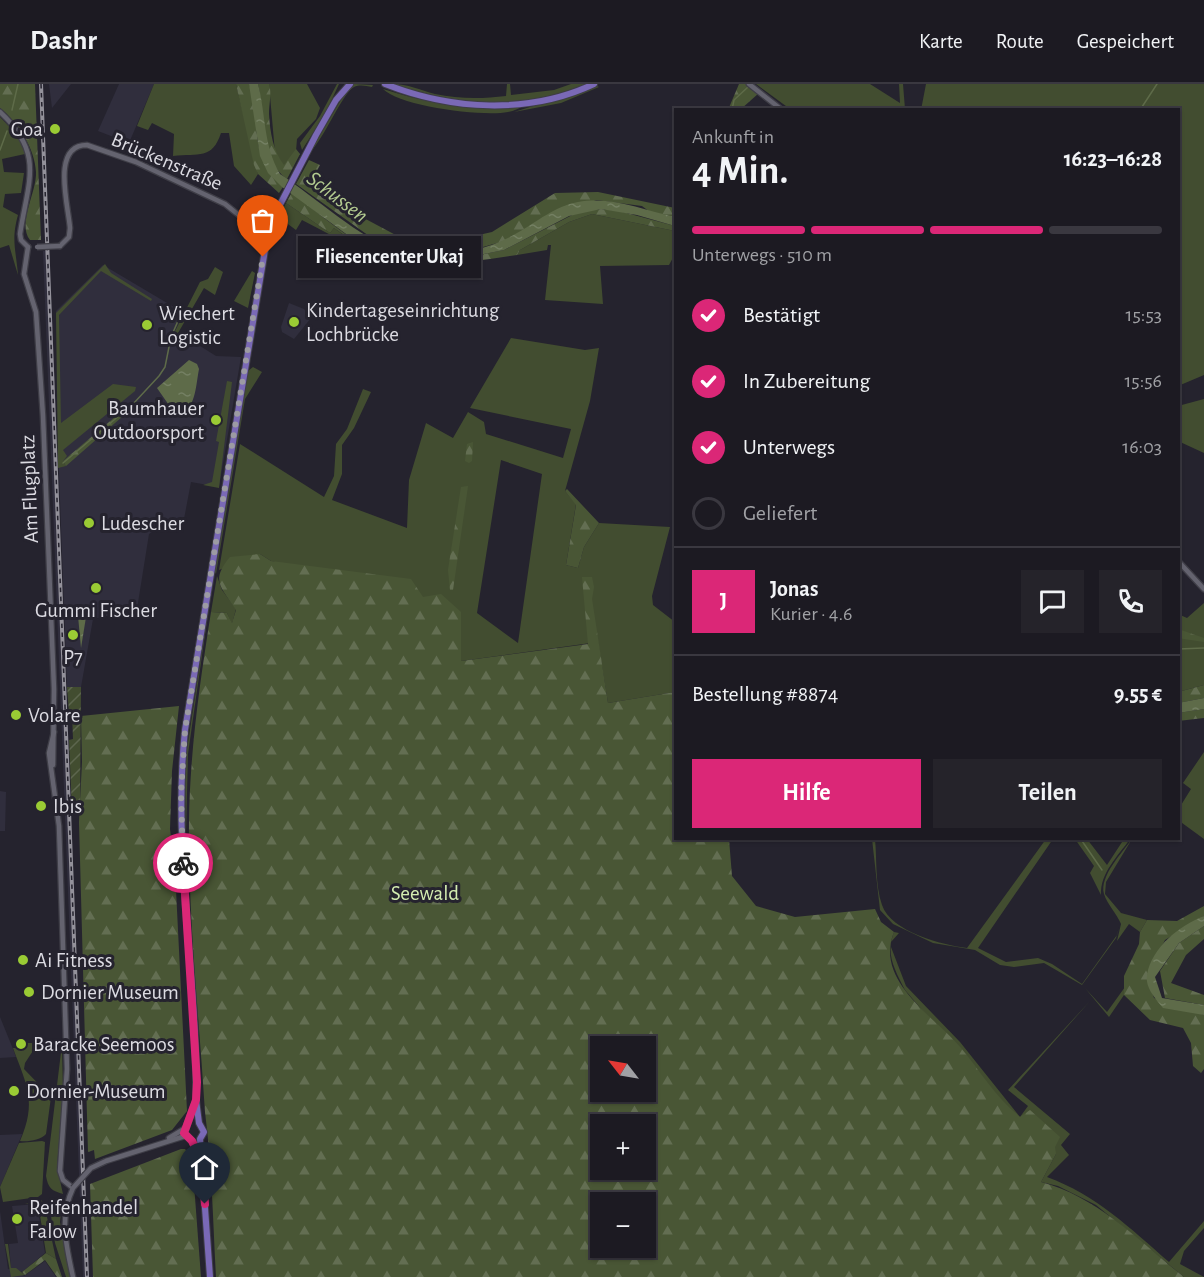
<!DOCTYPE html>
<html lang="de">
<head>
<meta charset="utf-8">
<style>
  :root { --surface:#1c1a22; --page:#25232a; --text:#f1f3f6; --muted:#a0a1a5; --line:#3a3840; --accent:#db2777 }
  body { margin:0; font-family:"Alegreya Sans",sans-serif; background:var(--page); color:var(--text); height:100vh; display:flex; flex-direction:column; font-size:22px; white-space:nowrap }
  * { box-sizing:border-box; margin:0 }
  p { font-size:20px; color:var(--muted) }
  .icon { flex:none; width:33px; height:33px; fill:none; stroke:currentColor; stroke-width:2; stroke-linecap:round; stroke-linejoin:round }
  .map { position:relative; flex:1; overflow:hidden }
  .side { position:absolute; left:674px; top:24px; width:506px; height:732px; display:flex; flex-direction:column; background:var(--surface); border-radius:0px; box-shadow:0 2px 4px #0004,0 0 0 2px var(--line) }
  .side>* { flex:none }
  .needle { width:39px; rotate:301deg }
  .buttons { position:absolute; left:590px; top:952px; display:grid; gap:12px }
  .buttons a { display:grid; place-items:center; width:66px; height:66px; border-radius:0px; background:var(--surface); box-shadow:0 2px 4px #0004,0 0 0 2px var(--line); font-size:30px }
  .pin { position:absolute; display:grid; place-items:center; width:51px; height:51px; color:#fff; margin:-62px -26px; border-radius:50% 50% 50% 0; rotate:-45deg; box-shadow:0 0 6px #0007 }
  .pin .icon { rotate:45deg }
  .courier { position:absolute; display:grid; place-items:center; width:60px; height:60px; margin:-30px; border:4px solid #db2777; border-radius:50%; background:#fff; color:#222; box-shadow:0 2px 8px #0007 }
  .bubble { position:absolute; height:42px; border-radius:0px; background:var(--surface); box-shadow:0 2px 4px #0004,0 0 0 2px var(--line); font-size:20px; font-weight:700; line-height:42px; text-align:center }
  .headline em { font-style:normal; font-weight:700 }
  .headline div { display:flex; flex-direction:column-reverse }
  .headline { display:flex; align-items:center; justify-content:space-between; height:102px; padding:0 18px }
  h1 { font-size:39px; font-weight:700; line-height:45px }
  .bar { display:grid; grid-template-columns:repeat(4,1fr); gap:9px 6px; align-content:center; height:72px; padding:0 18px }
  .bar i { height:8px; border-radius:4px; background:var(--line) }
  .bar .current { background:var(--accent) }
  .bar p { grid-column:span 4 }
  .line { display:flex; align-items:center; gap:15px; padding:0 18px; border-top:2px solid var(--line) }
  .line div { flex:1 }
  .round { display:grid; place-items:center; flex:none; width:63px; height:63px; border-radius:0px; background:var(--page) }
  ol { padding:0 18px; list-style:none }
  li { display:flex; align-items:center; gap:18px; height:66px }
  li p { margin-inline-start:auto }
  li .icon { padding:6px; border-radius:50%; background:var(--accent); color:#fff; stroke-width:4 }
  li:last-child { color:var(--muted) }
  li i { width:33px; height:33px; border:3px solid var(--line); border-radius:50% }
  .button { display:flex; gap:12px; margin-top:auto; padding:12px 18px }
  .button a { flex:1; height:69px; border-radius:0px; background:var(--accent); color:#fff; font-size:24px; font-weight:700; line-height:69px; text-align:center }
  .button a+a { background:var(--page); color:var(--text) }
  header { display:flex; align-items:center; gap:36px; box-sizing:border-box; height:84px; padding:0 30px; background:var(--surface); border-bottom:2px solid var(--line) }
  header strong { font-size:28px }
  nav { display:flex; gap:33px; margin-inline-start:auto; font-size:21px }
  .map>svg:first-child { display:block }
</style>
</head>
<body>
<header>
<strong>Dashr</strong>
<nav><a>Karte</a><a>Route</a><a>Gespeichert</a></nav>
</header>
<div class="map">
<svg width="1204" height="1193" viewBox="0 0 1204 1193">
  <defs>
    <pattern id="forest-firs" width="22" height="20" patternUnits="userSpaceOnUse" patternTransform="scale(1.5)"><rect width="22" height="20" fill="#495635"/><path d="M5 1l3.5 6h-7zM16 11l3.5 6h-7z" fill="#636e52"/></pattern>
    <pattern id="garden-furrows" width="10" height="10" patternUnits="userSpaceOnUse" patternTransform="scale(1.5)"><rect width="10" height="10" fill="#424d30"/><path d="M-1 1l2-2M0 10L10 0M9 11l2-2" fill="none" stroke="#5d664e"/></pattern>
    <pattern id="water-ripples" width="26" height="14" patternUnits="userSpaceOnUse" patternTransform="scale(1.5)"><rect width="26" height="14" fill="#5e6b49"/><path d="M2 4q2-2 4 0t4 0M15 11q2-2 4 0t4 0" fill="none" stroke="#748063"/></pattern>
  </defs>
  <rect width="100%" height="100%" fill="#25232e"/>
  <g fill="#302e3d">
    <polygon points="49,0 71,0 52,24"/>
    <polygon points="119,0 154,0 129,59 98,47"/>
    <polygon points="43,167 49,167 88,1193 83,1193"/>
    <polygon points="103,181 184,229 171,255 192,257 216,272 241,273 219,403 191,398 184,435 172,435 149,450 137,525 93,535 81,603 67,603 59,389 56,227"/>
    <polygon points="289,219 304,225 311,234 294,255 282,248 281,243"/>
    <polygon points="0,707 6,708 5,747 0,747"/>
    <polygon points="0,933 13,965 16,973 0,974"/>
    <polygon points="22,1050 21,1053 0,1103 0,1051"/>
    <polygon points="37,1120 45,1169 22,1188 11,1184 9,1160 18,1159 12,1122"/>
    <polygon points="0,1127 8,1185 18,1186 24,1192 45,1177 56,1193 0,1193"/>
  </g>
  <g fill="#424d30" fill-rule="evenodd">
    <path d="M154 0H236L258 90 251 101 234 82 229 49H221C212 76 199 69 173 72L174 50 152 39 148 46 137 42Z"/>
    <polygon points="269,0 307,0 320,24 316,35 297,55 296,67 284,82 275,69"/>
    <polygon points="337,0 339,0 325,30 302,66 300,59 320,32"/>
    <path d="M354 0 373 1 372 3C366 2 360 0 354 3 343 8 324 55 310 68L345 9Z"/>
    <path d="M393 0C407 0 420 6 435 10 458 15 482 15 506 12L507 0H510L511 11 554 6 571 0H586C519 27 461 22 393 0Z"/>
    <polygon points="756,0 870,0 900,19 899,0 903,0 905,25 790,25"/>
    <polygon points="926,0 1204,0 1204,291 1178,302 1178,26 921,26"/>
    <polygon points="597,2 599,3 561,19 514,28"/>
    <path d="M383 5C430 20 476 27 525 21 520 24 514 27 508 28 482 33 399 22 383 5Z"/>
    <path d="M0 33 21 55 25 70 2 75 4 88 24 89 21 109 5 110 3 123 18 131C11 156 16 166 18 191L9 161 0 164Z"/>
    <polygon points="286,119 330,149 334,144 345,152 342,156 346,159 302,136 296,146 281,135 276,138"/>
    <polygon points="592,130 675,147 675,170 669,181 600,182 603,220 545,216 551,161 548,161 547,166 517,171 520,166 569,138"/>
    <polygon points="105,180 111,189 152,215 151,217 101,187 59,231 61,339 113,300 136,303 135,307 63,366 67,372 63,377 66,382 58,384 56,229"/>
    <polygon points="215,183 223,188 215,211 204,204 174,256 171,255 200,198 208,195"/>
    <polygon points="252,187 255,189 248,224 234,217"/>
    <path d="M511 254 585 266 599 264 590 317 565 407 576 420 566 481 578 484 584 463 599 439 670 443 652 512 653 521 675 538V608L608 619 598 558 461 577 423 514 271 477 260 470 219 486 240 360 324 413 334 392 336 360 347 345 363 305 371 308 354 344 342 361V390L332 416 407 444 409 396 426 339 453 354 468 328 484 338 486 350 563 374 571 345 470 324ZM501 376 542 390 518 559 477 529Z"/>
    <polygon points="253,283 262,288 245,315 216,490 214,486 248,287"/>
    <polygon points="227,297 232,298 219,404 203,401 212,398 219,358 216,357"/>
    <polygon points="1204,315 1204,369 1178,357 1178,322"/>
    <polygon points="217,492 222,506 236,525 232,540 227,529 211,528"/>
    <polygon points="213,494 188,670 186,751 188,786 186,783 185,678"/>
    <polygon points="1204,519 1204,601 1178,608 1178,530 1187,534"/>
    <polygon points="1204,668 1204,755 1178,736 1178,726 1191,705 1183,699"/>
    <path d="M1046 755H1053L978 864 1006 878 1038 874 1052 880 1082 900 1117 851 1119 843 1116 854 1082 901 1044 879 1014 883 1000 881 975 866 933 859 893 840 880 826 872 755H875C877 775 875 801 882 821 891 848 943 861 967 864Z"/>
    <path d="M1075 755H1087L1107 781 1124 755H1130C1118 772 1100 789 1101 811L1090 789 1094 782Z"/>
    <path d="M1132 755 1106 798 1105 810 1121 829 1147 836 1140 848 1129 840 1117 857 1121 840C1117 830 1107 820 1104 810 1099 792 1123 768 1132 755Z"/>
    <path d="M894 848 899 849 891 858V863L906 902 960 958 1020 1033 1028 1022 1008 1006 1090 917 1014 1003 1070 1050 1061 1061 1069 1071 1047 1093C1096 1111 1130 1144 1169 1178L1204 1137V1144L1184 1167 1180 1180 1204 1193H1184L1096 1121 1058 1102 1041 1098 1056 1070 998 1015 905 906C895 886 885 870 894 848Z"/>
    <polygon points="1125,903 1124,911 1109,933 1085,904 1107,928"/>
    <path d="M27 959H38L25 979 24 985 51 1013 46 1050C41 1056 28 1058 20 1057 37 1018 27 1002 13 964H27Z"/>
    <path d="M62 960 63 1006 57 1083 63 1110C52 1107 48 1104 46 1092Z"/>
    <polygon points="42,1057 45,1058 42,1110 38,1113 3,1118 0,1103 19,1059"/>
    <polygon points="41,1116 44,1119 56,1175 46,1169 38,1119 25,1120"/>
    <polygon points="55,1120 62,1120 60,1138 71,1193 66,1193 55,1159 50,1125"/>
    <polygon points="5,1160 8,1160 11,1184 16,1184 25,1191 11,1193"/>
  </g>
  <g fill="url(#forest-firs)" fill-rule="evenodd">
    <path d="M0 0H35L41 156H30C17 139 37 108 36 88 35 65 18 38 0 24Z"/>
    <path d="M236 0H249C263 42 246 67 283 103L279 109 258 90 254 81Z"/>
    <path d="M258 0H269C272 10 269 19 269 30 270 48 273 67 284 81L296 65 300 70 287 95C259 75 265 30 258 0Z"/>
    <polygon points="739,0 747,0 759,9 741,25 728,26"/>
    <polygon points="309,76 320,81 311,98 322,103 360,132 405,156 448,158 492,148 555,109 598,108 675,124 675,133 650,128 642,122 596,116 504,157 476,165 417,172 396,166 372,154 296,100"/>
    <path d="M292 108C331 139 372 178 424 182L504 166 578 128 601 125 619 127 675 142V147L592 130 569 138 520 166 517 171 423 185 418 191 390 177 349 162 342 156 344 151 334 144 330 149 286 119Z"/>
    <polygon points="128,322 131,325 66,382 63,377"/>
    <polygon points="473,358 472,377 469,379 465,377 467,360"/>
    <polygon points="468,402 453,506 450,506 448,486 461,403"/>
    <polygon points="567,405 599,439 584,463 578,484 566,481 576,421 565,407"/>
    <path d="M260 470 271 477 411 495 423 513 441 510 461 528V577L588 560 582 493H592L594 503 592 515 608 619 675 608V754L729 755 732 792 756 822 795 833 875 825 881 838 894 848C874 897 934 932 961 964 981 988 995 1013 1020 1033L1030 1026 1060 1053 1055 1063 1056 1070 1041 1098C1098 1113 1139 1157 1184 1193H216C213 1138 212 1082 205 1028 199 931 188 834 189 737 190 666 200 598 211 528L227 529 232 539 236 526C221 503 210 497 230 473ZM600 963H645V1008H600ZM600 1041H645V1086H600ZM600 1119H645V1164H600Z"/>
    <polygon points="1178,545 1204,554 1204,558 1178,554"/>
    <polygon points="1204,601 1204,614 1178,619 1178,608"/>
    <polygon points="179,622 172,687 170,745 175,786 187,1027 172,1046 95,1075 94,1066 88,1068 79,738 82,678 81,632"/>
    <polygon points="1204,625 1204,634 1178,637 1178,629"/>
    <polygon points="1204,822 1204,832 1165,856 1147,892 1154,914 1204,931 1204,985 1201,989 1193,982 1191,959 1183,944 1150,936 1124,911 1124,892 1139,860 1140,848 1147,836 1177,837"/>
    <polygon points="1204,842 1204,855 1186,871 1171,899 1204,911 1204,921 1165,914 1160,887 1179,859"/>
    <polygon points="181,1065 185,1065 192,1074 201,1193 93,1193 90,1100"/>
    <polygon points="46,1169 56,1175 62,1193 57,1193 45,1176 25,1191 22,1188"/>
  </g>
  <polygon fill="url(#garden-furrows)" points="67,603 81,603 80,728 72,728 69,656 73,655 72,629 69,629"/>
  <g fill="url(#water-ripples)">
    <path d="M249 0H258C266 31 263 61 280 90 314 112 360 155 398 167 434 178 486 168 517 149 537 138 555 122 578 118 613 112 642 126 675 133V142L637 131 601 125 569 132 504 166 424 182 400 178 357 158 282 103 268 89 260 72Z"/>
    <path d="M189 276 197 280 199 285C196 300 196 322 182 330L171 324 157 304Z"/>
    <polygon points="83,531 86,533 81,564 78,532"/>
    <polygon points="1204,614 1204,625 1178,629 1178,619"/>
    <path d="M1204 832V842L1179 859 1155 893 1162 914 1204 921V931L1163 924C1156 915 1145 904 1147 891 1152 863 1179 842 1204 832Z"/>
  </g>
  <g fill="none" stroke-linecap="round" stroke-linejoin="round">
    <g stroke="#5e6b49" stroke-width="1.5">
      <polyline points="12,26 18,0"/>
      <polyline points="732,26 734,16 748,3"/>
      <polyline points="1140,26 1157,0"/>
      <polyline points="0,66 7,47"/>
      <polyline points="63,379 133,320 159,292 165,283 171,253 181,230"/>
      <polyline points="1178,565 1204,564"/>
      <polyline points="1080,754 1102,786"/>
    </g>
    <g stroke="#3f3e47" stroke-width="7">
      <g id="minor">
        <polyline points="749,0 782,26"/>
        <path d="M0 28C45 70 28 97 20 150L21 156 28 163"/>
        <path d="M60 162 69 153 70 144C68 120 51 61 87 61L136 78 225 120 255 144 267 149"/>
        <polyline points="28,163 24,190 36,228 43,332 54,605 53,681"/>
        <polyline points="1178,477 1204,505"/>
        <path d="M54 648 49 669 59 742 67 985 60 1087 63 1096 73 1104C59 1134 66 1161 73 1193"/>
        <polyline points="169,1054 184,1045"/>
        <polyline points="106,1077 185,1052"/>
      </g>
    </g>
    <g stroke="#3f3e47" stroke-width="8">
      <g id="major">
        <path d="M385 0C451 26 528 31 594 0"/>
        <polyline points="196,1017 184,1049 192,1057 200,1073"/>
        <path d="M210 1193 200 1055 204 1048 199 1039 196 1016C198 892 172 769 185 646L269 142 316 51 336 16 350 0"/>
      </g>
    </g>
    <use href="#minor" stroke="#64636f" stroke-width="4.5"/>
    <use href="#major" stroke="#7a69b6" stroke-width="6"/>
    <g stroke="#93919a" stroke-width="4">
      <polyline id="rail" points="41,0 87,1193"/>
    </g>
    <use href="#rail" stroke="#25232e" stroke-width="1.5" stroke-dasharray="4.5" stroke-linecap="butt"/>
    <g stroke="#3f3e47" stroke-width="7" stroke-linecap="butt">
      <g id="minor-bridge">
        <polyline points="37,163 60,162"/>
        <polyline points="73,1104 91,1084 106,1077"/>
      </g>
    </g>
    <use href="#minor-bridge" stroke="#64636f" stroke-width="4.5"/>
  </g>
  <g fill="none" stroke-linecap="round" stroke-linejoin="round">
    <polyline stroke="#9c9ba3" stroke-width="6" stroke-dasharray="0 10.8" points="183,779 181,709 185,646 263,173"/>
    <polyline stroke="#db2777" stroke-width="8" points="183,779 197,998 196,1016 184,1049 192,1057 201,1076 205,1120"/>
  </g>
  <g fill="#9acb34" stroke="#25232e" stroke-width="2">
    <circle cx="55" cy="45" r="6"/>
    <circle cx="294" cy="238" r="6"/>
    <circle cx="147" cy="241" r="6"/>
    <circle cx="216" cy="336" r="6"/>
    <circle cx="89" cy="439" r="6"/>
    <circle cx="96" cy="504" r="6"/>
    <circle cx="73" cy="551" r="6"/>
    <circle cx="16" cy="631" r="6"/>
    <circle cx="41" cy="722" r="6"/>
    <circle cx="23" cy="876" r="6"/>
    <circle cx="29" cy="908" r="6"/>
    <circle cx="21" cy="960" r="6"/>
    <circle cx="14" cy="1007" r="6"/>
    <circle cx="17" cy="1135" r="6"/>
  </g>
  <g text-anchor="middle" stroke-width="6" stroke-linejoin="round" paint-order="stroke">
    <g font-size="21" fill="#dcdbe2" stroke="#25232e" text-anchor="start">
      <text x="43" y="52" text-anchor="end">Goa</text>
      <text x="306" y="233">Kindertageseinrichtung<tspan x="306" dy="24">Lochbrücke</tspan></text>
      <text x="159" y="236">Wiechert<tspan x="159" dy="24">Logistic</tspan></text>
      <text x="204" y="331" text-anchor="end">Baumhauer<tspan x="204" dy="24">Outdoorsport</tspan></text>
      <text x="101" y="446">Ludescher</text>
      <text x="96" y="533" text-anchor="middle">Gummi Fischer</text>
      <text x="73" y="580" text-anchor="middle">P7</text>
      <text x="28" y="638">Volare</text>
      <text x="53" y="729">Ibis</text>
      <text x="35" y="883">Ai Fitness</text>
      <text x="41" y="915">Dornier Museum</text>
      <text x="33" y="967">Baracke Seemoos</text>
      <text x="26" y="1014">Dornier-Museum</text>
      <text x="29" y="1130">Reifenhandel<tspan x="29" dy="24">Falow</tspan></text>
    </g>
    <g font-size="21" fill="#dcdbe2" stroke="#25232e">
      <text transform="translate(167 77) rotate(23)" y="7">Brückenstraße</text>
      <text transform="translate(29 405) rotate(-92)" y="7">Am Flugplatz</text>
    </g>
    <g font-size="21" fill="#d4edb0" stroke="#25232e">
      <text x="425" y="816">Seewald</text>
    </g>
    <g font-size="22" font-style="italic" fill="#b3cb90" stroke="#25232e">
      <text transform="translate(338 112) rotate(37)" y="8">Schussen</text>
    </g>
  </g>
</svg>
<div class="buttons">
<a><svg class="needle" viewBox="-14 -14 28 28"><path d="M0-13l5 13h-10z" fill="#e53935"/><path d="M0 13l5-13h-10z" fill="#a0a1a5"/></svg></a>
<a>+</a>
<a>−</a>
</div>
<div class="pin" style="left:263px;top:173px;background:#ea580c"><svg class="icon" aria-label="bag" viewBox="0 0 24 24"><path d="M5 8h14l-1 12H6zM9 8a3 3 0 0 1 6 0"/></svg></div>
<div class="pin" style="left:205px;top:1120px;background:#1f2937"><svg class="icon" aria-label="home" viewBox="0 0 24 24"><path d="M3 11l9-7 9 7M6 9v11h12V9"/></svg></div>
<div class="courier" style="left:183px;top:779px"><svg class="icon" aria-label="bike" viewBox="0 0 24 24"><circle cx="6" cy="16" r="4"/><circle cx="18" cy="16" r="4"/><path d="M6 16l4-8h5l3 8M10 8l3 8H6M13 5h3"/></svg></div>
<div class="bubble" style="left:298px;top:152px;width:183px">Fliesencenter Ukaj</div>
<section class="side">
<div class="headline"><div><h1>4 Min.</h1><p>Ankunft in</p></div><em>16:23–16:28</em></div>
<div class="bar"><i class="current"></i><i class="current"></i><i class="current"></i><i></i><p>Unterwegs · 510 m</p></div>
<ol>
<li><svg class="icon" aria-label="check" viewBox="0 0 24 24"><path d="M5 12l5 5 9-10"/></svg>Bestätigt<p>15:53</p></li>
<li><svg class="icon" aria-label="check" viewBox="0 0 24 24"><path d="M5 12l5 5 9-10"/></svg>In Zubereitung<p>15:56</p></li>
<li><svg class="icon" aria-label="check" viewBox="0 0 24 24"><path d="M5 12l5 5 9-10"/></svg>Unterwegs<p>16:03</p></li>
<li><i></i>Geliefert</li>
</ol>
<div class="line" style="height:108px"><b class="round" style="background:var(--accent);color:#fff">J</b><div><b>Jonas</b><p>Kurier · 4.6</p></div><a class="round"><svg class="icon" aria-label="chat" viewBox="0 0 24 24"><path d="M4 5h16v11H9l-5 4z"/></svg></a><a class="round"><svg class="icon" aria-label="phone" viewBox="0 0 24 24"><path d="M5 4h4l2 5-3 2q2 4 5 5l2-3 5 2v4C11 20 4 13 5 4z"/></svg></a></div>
<div class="line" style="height:78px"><div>Bestellung #8874</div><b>9.55 €</b></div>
<div class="button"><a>Hilfe</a><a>Teilen</a></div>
</section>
</div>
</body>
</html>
